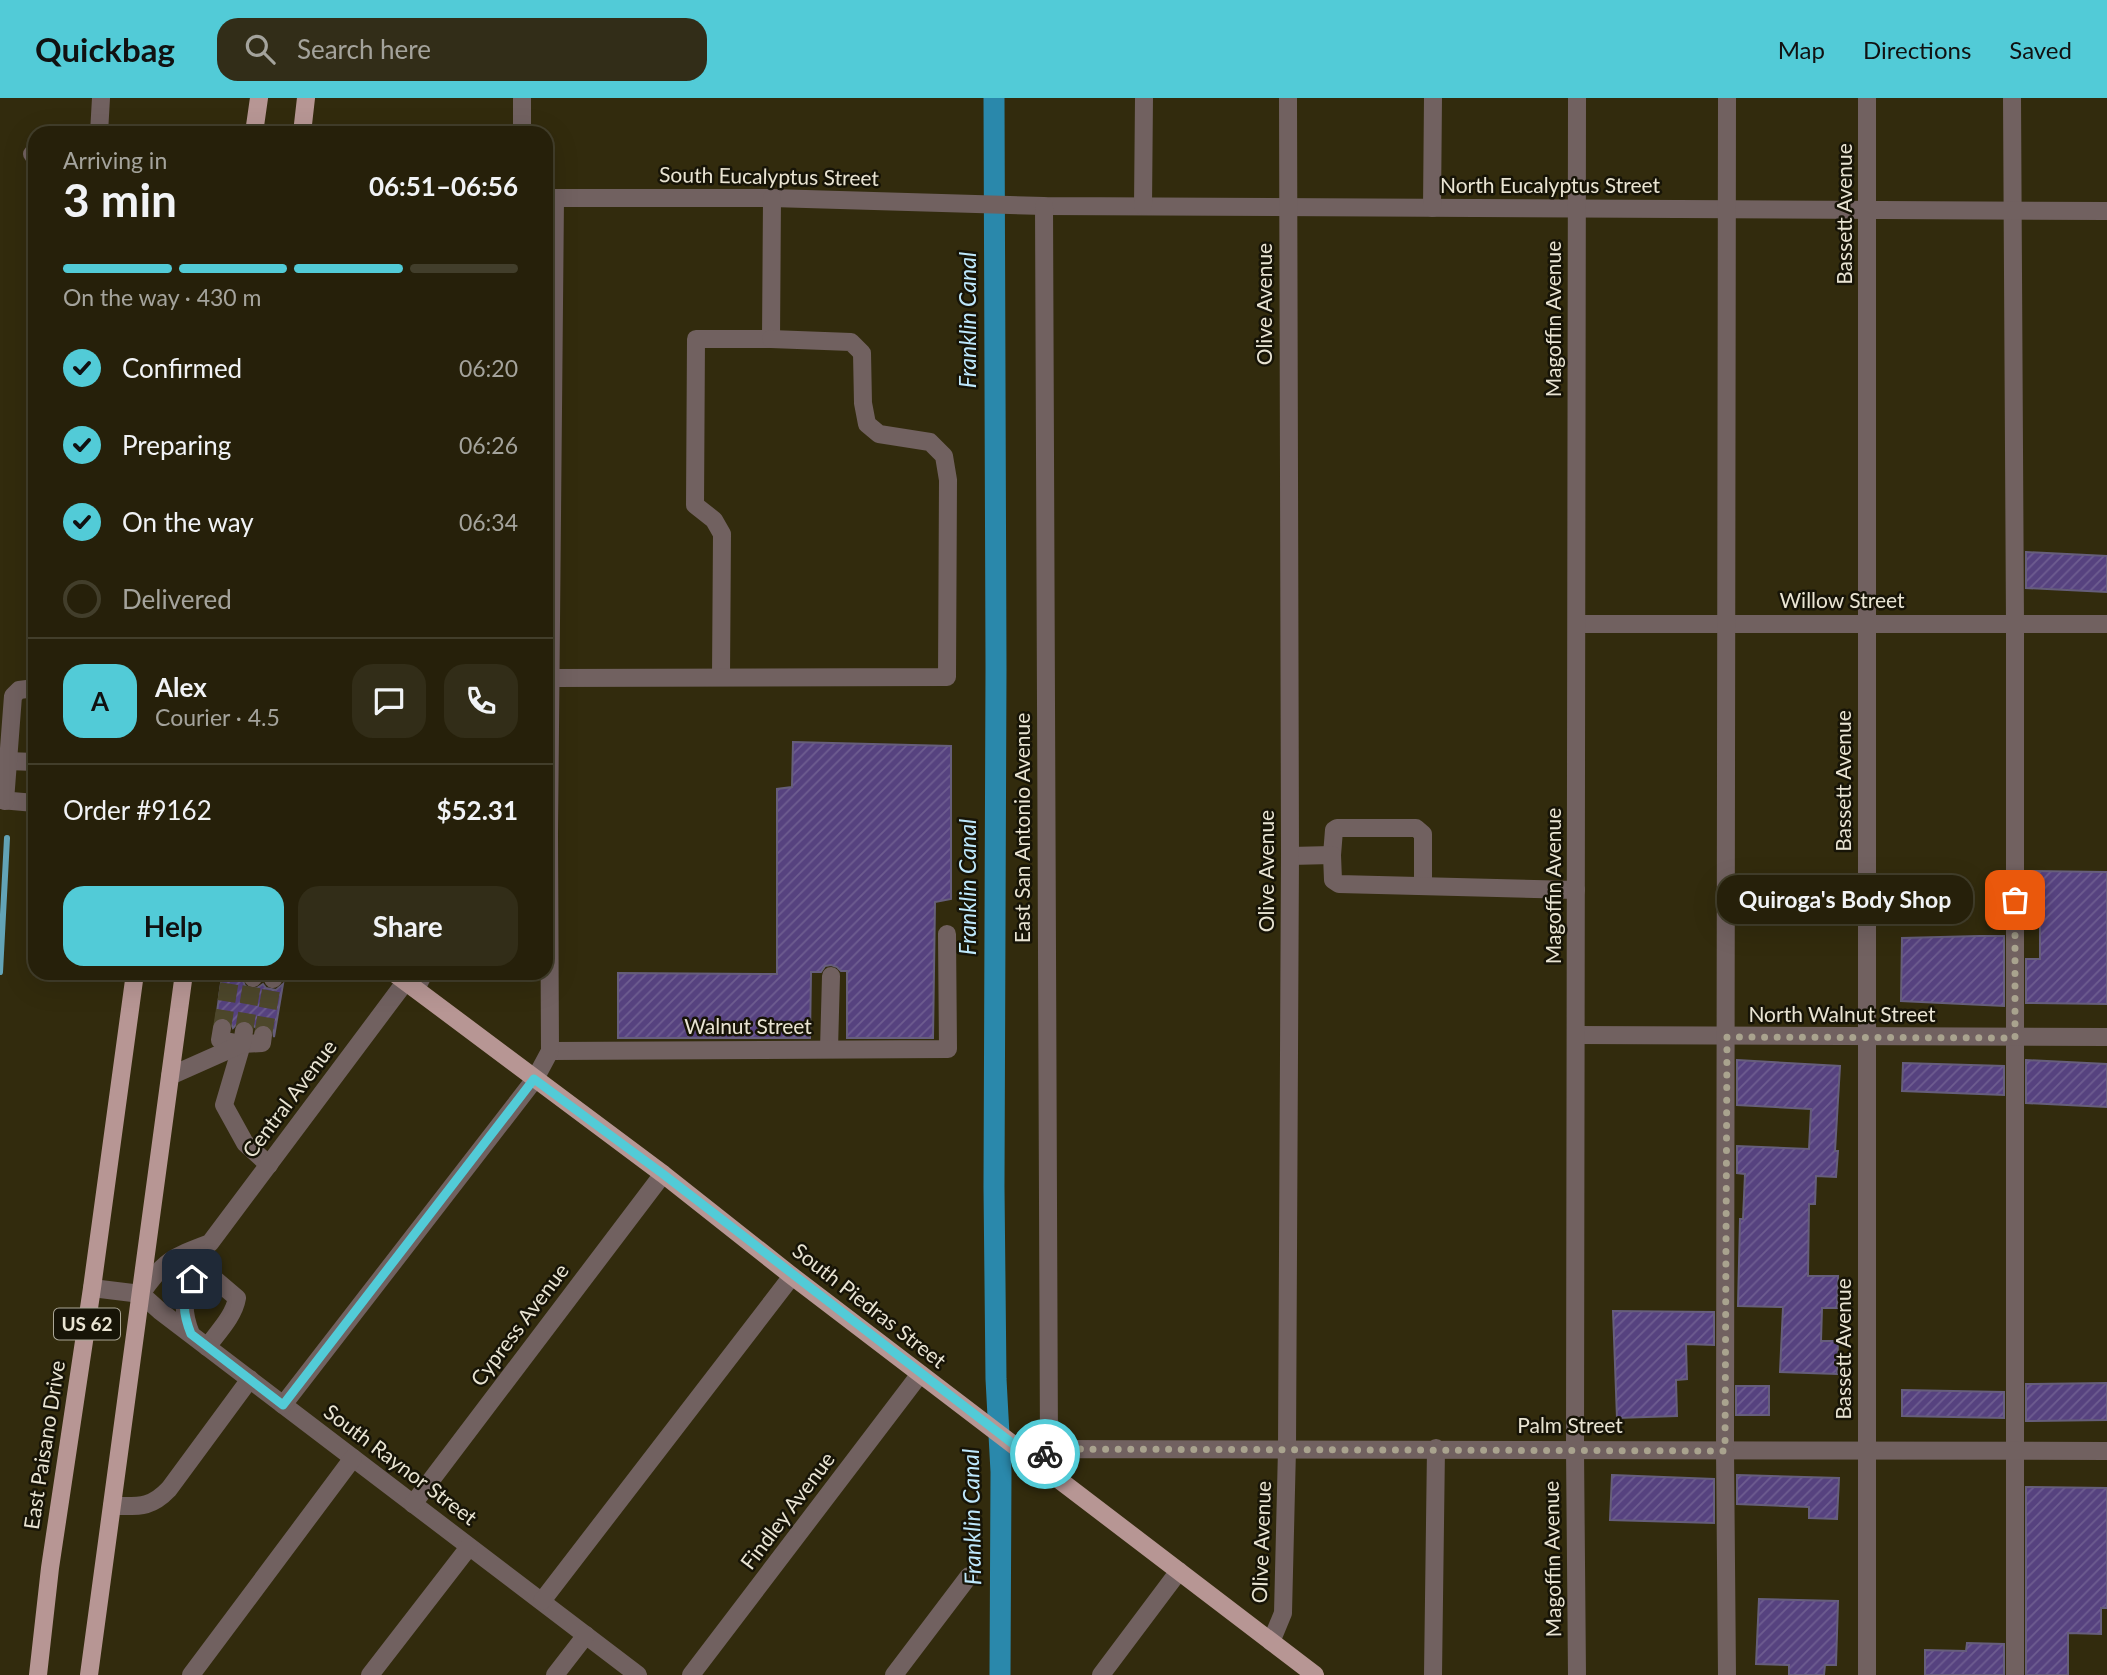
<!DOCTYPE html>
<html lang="en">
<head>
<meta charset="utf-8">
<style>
  :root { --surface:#26200a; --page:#322d18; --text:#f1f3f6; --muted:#a4a39c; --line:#423e2b; --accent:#52cbd7 }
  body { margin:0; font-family:Lato,sans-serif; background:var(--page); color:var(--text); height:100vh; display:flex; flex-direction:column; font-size:26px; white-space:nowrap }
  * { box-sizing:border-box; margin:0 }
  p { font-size:23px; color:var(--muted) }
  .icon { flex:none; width:38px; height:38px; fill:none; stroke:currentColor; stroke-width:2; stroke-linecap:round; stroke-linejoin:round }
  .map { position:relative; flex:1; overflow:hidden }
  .side { position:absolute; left:28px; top:28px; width:525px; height:854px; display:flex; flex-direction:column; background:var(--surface); border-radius:21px; box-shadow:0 7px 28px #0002,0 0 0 2px var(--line) }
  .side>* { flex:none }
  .pin { position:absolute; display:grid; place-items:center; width:60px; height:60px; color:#fff; margin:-30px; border-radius:14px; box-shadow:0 4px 10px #0006 }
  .courier { position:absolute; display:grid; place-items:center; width:70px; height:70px; margin:-35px; border:5px solid #52cbd7; border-radius:50%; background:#fff; color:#222; box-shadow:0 2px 9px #0007 }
  .bubble { position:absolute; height:49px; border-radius:21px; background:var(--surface); box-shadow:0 7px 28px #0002,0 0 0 2px var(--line); font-size:23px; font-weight:700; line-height:49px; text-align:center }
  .summary em { font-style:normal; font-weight:700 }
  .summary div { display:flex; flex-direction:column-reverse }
  .summary { display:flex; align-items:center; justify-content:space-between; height:119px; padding:0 35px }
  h1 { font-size:46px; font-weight:700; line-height:52px }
  .bar { display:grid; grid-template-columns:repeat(4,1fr); gap:10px 7px; align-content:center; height:84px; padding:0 35px }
  .bar i { height:9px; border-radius:5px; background:var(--line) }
  .bar .on { background:var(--accent) }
  .bar p { grid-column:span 4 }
  .line { display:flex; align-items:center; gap:18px; padding:0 35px; border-top:2px solid var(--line) }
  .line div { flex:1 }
  .round { display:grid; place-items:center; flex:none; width:74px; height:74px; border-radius:21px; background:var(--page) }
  ol { padding:0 35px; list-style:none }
  li { display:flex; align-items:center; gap:21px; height:77px }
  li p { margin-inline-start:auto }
  li .icon { padding:7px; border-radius:50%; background:var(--accent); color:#111; stroke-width:4 }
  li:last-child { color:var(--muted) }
  li i { width:38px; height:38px; border:4px solid var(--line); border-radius:50% }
  .action { display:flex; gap:14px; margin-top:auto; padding:14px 35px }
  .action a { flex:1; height:80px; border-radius:21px; background:var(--accent); color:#111; font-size:28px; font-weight:700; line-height:80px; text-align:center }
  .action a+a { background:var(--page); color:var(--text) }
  header { display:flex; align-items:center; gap:42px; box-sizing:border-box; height:98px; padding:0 35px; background:var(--accent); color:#111 }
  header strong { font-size:33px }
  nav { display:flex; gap:38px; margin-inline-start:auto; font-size:24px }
  .search { width:490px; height:63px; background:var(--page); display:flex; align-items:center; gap:18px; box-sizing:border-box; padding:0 24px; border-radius:21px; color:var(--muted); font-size:26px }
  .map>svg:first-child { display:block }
</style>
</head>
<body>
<header>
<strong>Quickbag</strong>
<div class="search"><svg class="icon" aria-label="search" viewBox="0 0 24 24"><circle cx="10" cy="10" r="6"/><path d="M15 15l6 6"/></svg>Search here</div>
<nav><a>Map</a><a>Directions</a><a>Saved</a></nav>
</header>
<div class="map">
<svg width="2107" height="1577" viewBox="0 0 2107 1577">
  <defs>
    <pattern id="building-hatch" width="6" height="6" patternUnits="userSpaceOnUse" patternTransform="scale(1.75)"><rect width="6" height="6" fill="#56427f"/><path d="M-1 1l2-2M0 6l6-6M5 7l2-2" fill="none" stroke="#6e5d90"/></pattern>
  </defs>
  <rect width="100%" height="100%" fill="#322b0d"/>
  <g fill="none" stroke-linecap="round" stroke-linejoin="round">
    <polyline stroke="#63a4b7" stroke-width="6" points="0,874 7,740"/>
    <polyline stroke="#2a88ab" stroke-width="21" points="994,0 996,570 994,1089 996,1281 1001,1374 1000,1577"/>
  </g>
  <g fill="url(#building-hatch)" stroke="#665e7b" stroke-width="2">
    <polygon points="2026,454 2107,458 2107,494 2026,490"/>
    <polygon points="793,644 951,648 951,801 935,804 933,940 847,940 847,873 841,873 837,869 831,867 825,868 821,874 811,874 810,940 618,940 618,875 777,876 777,691 792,689"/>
    <polygon points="2026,773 2107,774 2107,906 2026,905 2026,861 2040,861 2040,817 2026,817"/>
    <polygon points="1979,838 2004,838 2004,908 1901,903 1902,840"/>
    <polygon points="222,878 242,880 245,888 251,891 257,890 263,886 266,890 276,892 283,886 274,939 273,932 265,926 255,929 251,924 241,922 233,930 229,921 223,919 216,921"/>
    <polygon points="1737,962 1840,968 1835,1053 1838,1053 1836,1079 1816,1078 1815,1106 1809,1106 1808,1178 1838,1178 1837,1210 1822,1210 1821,1243 1838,1243 1837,1276 1780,1274 1783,1209 1738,1208 1740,1121 1743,1121 1745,1076 1737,1075 1737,1048 1809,1051 1811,1011 1737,1007"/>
    <polygon points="2026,962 2107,966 2107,1009 2026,1005"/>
    <polygon points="1903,965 2004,968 2004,997 1902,993"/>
    <polygon points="1613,1213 1714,1214 1714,1247 1686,1246 1687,1281 1676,1282 1677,1318 1617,1320"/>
    <polygon points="2107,1285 2107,1322 2026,1323 2026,1286"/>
    <rect x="1736" y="1288" width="33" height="29"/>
    <polygon points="1902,1292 2004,1294 2004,1320 1902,1318"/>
    <polygon points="1612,1377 1714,1381 1714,1425 1610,1422"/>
    <polygon points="1737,1377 1839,1380 1837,1421 1809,1420 1809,1409 1737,1406"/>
    <polygon points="2026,1389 2107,1390 2107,1510 2101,1510 2101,1536 2068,1535 2068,1577 2026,1577"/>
    <polygon points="1759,1501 1838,1503 1836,1567 1825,1567 1824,1577 1789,1577 1789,1567 1756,1566"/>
    <polygon points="1967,1545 2004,1546 2004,1577 1925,1577 1925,1552 1966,1553"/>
  </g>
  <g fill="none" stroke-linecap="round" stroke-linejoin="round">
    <g stroke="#4d472b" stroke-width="18" stroke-dasharray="18 9" stroke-linecap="butt">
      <polyline points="222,930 231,875"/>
      <polyline points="244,933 253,880"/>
      <polyline points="263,937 273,881"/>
    </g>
    <g stroke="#716160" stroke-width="18">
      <polyline points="2012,0 2015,526 2015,1577"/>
      <polyline points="99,35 101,0"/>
      <polyline points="522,35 522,0"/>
      <polyline points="32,56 35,56"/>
      <polyline points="546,100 772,100 1044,108 2107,113"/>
      <polyline points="1044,108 1049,1351"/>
      <polyline points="1143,108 1144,0"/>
      <polyline points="1432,110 1433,0"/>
      <polyline points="1577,526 2107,526"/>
      <polyline points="721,578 722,436 714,422 695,407 696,241 771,241 772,100"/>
      <polyline points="551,580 947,579 948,382 944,358 930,344 879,336 867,326 863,305 862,255 851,244 771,241"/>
      <polyline points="7,663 35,664"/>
      <polyline points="0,702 35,705"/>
      <polyline points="5,703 13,598 19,592 35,590"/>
      <polyline points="1332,757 1334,732 1337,730 1416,730 1423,736 1423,788"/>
      <polyline points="1290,758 1332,757 1333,782 1339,786 1576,792"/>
      <polyline points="253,880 254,875"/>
      <polyline points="273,881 274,875"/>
      <polyline points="416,891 424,875"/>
      <polyline points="222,930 220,942 242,946 262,945 263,937"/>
      <polyline points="1576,937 2107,939"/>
      <polyline points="242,946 224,1007 245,1045 269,1067"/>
      <polyline points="829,951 831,878"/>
      <polyline points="550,953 948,951 947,836"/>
      <polyline points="170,978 242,946 244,933"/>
      <path d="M198 1167 237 1200C234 1218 218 1234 207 1249"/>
      <polyline points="92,1190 141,1196 160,1213 638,1577"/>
      <path d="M141 1196C164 1162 173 1159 210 1145L406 883"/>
      <path d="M191 1236C177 1202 188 1188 204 1158"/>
      <polyline points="283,1307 535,981 550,953 549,736 555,100"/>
      <polyline points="1043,1359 1049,1351 2107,1353"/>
      <polyline points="413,1406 663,1076"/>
      <path d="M112 1408C138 1408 150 1411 169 1391L250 1281"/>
      <polyline points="542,1503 792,1178"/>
      <polyline points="1271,1544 1283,1515 1287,1351 1290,758 1288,0"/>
      <polyline points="191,1577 353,1360"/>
      <polyline points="370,1577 469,1449"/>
      <polyline points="555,1577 586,1537"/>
      <polyline points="691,1577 920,1276"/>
      <polyline points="894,1577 969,1478"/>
      <polyline points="1101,1577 1179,1473"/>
      <polyline points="1433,1577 1436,1350"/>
      <polyline points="1577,1577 1575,1351 1577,0"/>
      <polyline points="1727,1577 1725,1352 1727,0"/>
      <polyline points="1867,1577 1867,0"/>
    </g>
    <g stroke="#b79694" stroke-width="18">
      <polyline points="254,35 259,0"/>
      <polyline points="302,35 306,0"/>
      <polyline points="394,875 663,1076 792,1178 1315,1577"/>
      <polyline points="38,1577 50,1470 92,1190 135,875"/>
      <polyline points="89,1577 184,875"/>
    </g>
  </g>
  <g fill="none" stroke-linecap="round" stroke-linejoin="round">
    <polyline stroke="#a9a38e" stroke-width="7" stroke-dasharray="0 12.6" points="1045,1356 1049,1351 1725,1353 1727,939 2015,940 2015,802"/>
    <path stroke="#52cbd7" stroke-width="9" d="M192 1181C181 1200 183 1216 191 1236L283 1307 534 981 663 1076 1017 1349 1038 1365 1045 1356"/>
  </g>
  <g text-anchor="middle" stroke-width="5" stroke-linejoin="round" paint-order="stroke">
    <rect fill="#171407" stroke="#aaa696" stroke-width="2" x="54" y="1210.5" width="66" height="31" rx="5"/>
    <g font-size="19" font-weight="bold" fill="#e9e4d3">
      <text x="87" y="1233">US 62</text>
    </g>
    <g font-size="21" fill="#e9e4d3" stroke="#171407">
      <text transform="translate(769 79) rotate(1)" y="7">South Eucalyptus Street</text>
      <text x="1550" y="95">North Eucalyptus Street</text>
      <text transform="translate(1845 116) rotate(-90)" y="7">Bassett Avenue</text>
      <text transform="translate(1265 206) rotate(-90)" y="7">Olive Avenue</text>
      <text transform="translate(1554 221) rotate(-90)" y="7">Magoffin Avenue</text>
      <text x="1842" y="510">Willow Street</text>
      <text transform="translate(1844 683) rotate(-90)" y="7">Bassett Avenue</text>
      <text transform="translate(1023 730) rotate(-90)" y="7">East San Antonio Avenue</text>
      <text transform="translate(1267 773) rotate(-90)" y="7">Olive Avenue</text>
      <text transform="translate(1554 788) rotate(-90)" y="7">Magoffin Avenue</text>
      <text x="1842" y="924">North Walnut Street</text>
      <text x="748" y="936">Walnut Street</text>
      <text transform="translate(290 1001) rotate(-53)" y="7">Central Avenue</text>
      <text transform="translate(869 1208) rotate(38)" y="7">South Piedras Street</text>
      <text transform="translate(520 1227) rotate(-53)" y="7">Cypress Avenue</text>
      <text transform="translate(1844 1251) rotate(-90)" y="7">Bassett Avenue</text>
      <text x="1570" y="1335">Palm Street</text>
      <text transform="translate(45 1347) rotate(-81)" y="7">East Paisano Drive</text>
      <text transform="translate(400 1367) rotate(37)" y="7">South Raynor Street</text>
      <text transform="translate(788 1413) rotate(-53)" y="7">Findley Avenue</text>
      <text transform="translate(1262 1444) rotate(-88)" y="7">Olive Avenue</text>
      <text transform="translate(1553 1461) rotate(-91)" y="7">Magoffin Avenue</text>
    </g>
    <g font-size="23" font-style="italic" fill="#bee8fc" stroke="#171407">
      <text transform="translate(968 222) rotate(-90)" y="8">Franklin Canal</text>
      <text transform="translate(968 789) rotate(-90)" y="8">Franklin Canal</text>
      <text transform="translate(972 1419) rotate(-91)" y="8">Franklin Canal</text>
    </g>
  </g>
</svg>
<div class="pin" style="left:2015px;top:802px;background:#ea580c"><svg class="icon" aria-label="bag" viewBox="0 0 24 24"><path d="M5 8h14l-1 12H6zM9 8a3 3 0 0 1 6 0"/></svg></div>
<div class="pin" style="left:192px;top:1181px;background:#1f2937"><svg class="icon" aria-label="home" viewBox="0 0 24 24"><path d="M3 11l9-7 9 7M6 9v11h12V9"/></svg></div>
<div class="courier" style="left:1045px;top:1356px"><svg class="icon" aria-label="bike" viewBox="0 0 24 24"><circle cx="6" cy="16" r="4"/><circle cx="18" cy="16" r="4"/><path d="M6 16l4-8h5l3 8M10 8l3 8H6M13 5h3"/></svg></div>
<div class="bubble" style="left:1717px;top:777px;width:256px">Quiroga's Body Shop</div>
<section class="side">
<div class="summary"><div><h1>3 min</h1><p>Arriving in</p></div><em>06:51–06:56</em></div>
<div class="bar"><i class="on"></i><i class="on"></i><i class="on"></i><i></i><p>On the way · 430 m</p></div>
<ol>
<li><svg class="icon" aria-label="check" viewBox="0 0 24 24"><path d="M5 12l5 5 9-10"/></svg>Confirmed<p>06:20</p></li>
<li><svg class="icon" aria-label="check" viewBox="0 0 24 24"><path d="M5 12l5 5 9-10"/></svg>Preparing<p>06:26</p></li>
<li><svg class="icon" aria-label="check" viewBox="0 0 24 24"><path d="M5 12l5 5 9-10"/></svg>On the way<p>06:34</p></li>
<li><i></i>Delivered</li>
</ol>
<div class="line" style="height:126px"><b class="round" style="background:var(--accent);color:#111">A</b><div><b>Alex</b><p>Courier · 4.5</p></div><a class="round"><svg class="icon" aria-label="chat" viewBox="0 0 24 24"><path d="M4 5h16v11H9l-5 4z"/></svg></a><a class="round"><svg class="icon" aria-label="phone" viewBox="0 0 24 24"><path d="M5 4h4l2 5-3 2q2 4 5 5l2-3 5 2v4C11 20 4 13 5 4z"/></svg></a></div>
<div class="line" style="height:91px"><div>Order #9162</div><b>$52.31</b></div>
<div class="action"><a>Help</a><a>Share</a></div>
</section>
</div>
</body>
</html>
